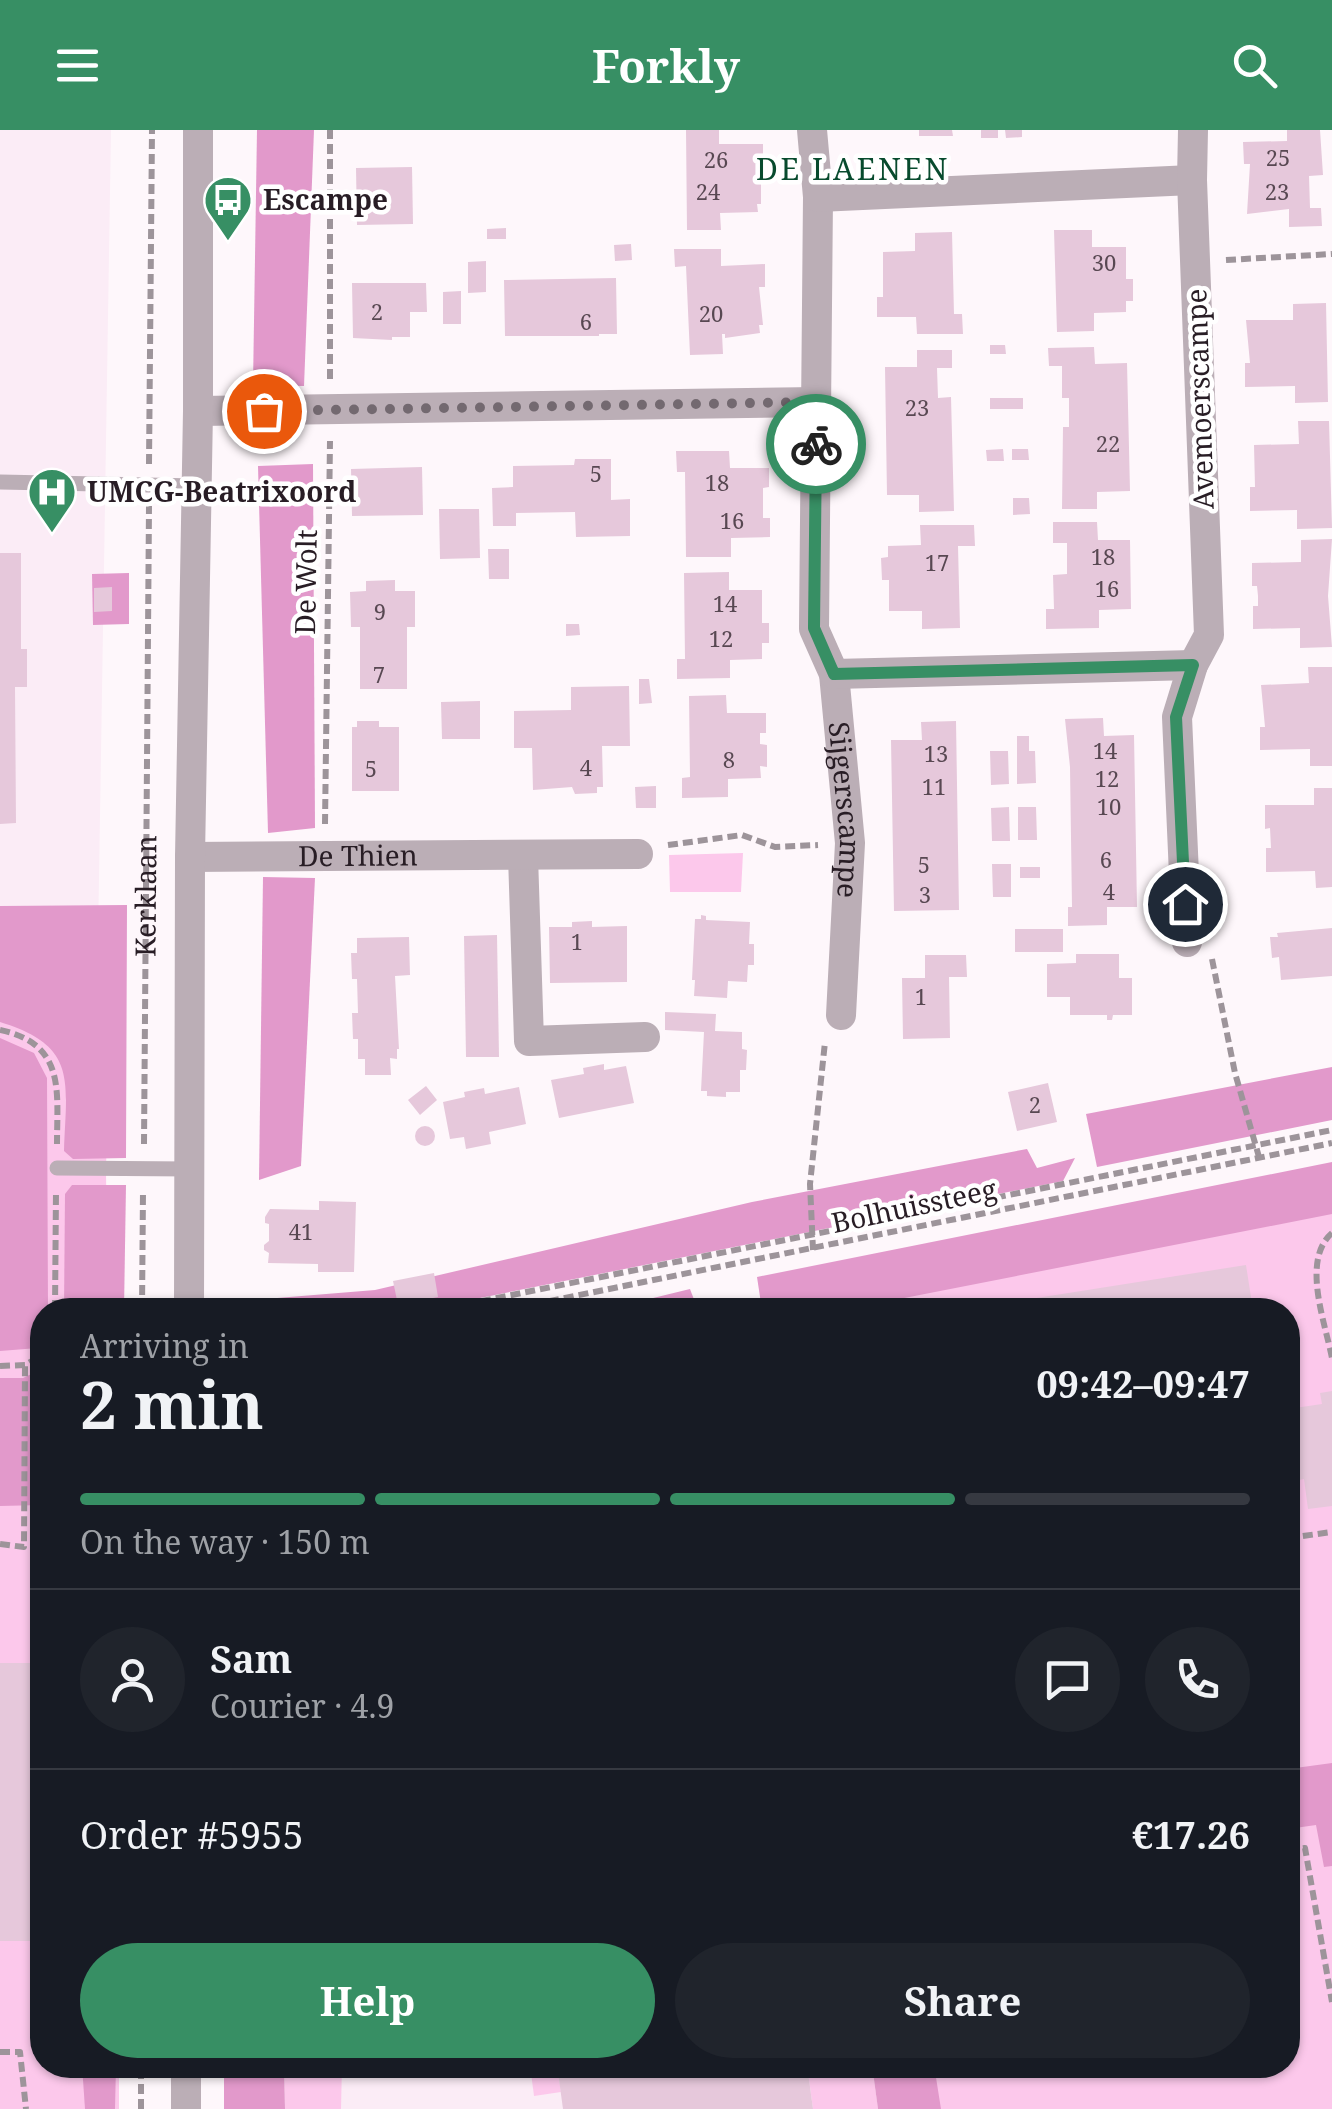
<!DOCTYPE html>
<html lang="en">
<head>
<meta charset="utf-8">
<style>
  :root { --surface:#171b24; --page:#20242c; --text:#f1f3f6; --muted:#9ea1a6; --line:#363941; --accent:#378f64 }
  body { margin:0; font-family:"Noto Serif",serif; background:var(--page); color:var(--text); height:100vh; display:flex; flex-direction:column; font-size:38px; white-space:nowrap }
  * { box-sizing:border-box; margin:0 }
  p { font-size:32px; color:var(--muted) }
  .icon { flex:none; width:55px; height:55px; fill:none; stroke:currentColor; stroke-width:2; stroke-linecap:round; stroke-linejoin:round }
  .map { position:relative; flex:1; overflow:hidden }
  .sheet { position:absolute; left:30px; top:1168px; width:1270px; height:780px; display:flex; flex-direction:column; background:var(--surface); border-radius:40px; box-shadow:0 2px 8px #0004 }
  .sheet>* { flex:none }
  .pin { position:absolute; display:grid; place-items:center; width:85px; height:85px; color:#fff; margin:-42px; border:5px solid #fff; border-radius:50%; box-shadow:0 2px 10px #0007 }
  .courier { position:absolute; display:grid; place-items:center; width:100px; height:100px; margin:-50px; border:8px solid #378f64; border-radius:50%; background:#fff; color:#222; box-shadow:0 2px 12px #0007 }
  .summary em { font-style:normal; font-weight:700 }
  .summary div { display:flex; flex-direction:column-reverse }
  .summary { display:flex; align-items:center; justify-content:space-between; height:170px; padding:0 50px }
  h1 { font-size:65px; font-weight:700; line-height:75px }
  .bar { display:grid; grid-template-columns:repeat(4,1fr); gap:15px 10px; align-content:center; height:120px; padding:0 50px }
  .bar i { height:12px; border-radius:8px; background:var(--line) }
  .bar .on { background:var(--accent) }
  .bar p { grid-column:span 4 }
  .line { display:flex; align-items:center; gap:25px; padding:0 50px; border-top:2px solid var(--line) }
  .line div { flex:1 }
  .round { display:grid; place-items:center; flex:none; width:105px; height:105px; border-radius:52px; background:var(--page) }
  .cta { display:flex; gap:20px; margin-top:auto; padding:20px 50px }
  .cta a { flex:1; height:115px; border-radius:60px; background:var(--accent); color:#fff; font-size:40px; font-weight:700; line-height:115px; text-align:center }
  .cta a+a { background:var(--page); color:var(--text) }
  header { display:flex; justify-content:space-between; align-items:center; height:130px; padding:0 50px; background:var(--accent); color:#fff; font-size:45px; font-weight:700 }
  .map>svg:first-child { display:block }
</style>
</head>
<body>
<header><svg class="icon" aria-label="menu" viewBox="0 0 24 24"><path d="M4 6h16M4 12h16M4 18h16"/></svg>Forkly<svg class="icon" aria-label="search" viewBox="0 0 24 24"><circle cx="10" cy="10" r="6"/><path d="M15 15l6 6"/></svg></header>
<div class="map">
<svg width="1332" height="1979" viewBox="0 0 1332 1979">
  <rect width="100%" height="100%" fill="#fef7fb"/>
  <g fill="#fbecf6">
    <polygon points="0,0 111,0 98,811 0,817"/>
    <polygon points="284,1935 872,1935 878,1979 285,1979"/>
  </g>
  <g fill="#fcc8eb">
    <polygon points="743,723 741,762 670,762 669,725"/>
    <polygon points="111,780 106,1043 108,1180 42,1180 42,1935 119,1935 119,1979 0,1979 0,784"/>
    <polygon points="1332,1061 1332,1979 926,1979 919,1935 1288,1935 1288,1180 803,1180"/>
    <polygon points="284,1935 342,1935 341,1979 285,1979"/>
    <polygon points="530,1935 557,1935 561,1962 534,1966"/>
    <polygon points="807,1935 872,1935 878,1979 813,1979"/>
  </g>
  <g fill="#e299cb">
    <polygon points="257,0 314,0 304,256 253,255"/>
    <polygon points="313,334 315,698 268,703 258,336"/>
    <polygon points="129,443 129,494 93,495 92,444"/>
    <polygon points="263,747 315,748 301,1036 259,1050"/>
    <path d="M127 775 126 1028 73 1029 64 1021C66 952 79 916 0 892V776Z"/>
    <polygon points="0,908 34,923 47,948 48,1180 42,1180 42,1211 38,1218 0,1221"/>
    <polygon points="1332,937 1332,990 1097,1037 1086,984"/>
    <polygon points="1027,1019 1037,1038 1075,1028 1063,1051 420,1180 209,1180 265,1169 375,1160 752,1072"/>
    <polygon points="1332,1032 1332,1084 843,1180 762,1180 757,1147"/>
    <polygon points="72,1055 126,1055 124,1180 64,1180 65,1064"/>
    <polygon points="690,1159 698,1180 604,1180"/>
    <polygon points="42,1239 42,1375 0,1376 0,1248 23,1248"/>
    <polygon points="1332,1633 1332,1736 1324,1737 1316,1695 1288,1699 1288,1639"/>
    <polygon points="82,1935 116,1935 115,1979 85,1979"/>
    <polygon points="224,1935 284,1935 285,1979 224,1979"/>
    <polygon points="872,1935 934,1935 941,1979 878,1979"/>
  </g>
  <g fill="#e6c8db">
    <polygon points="686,0 719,0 719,14 763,14 763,36 756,36 757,54 761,54 761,74 757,74 758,82 720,83 721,100 687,100"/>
    <polygon points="919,0 952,0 953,6 919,6"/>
    <rect x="981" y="0" width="17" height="8"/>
    <polygon points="1005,0 1022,0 1022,7 1006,8"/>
    <polygon points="1287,0 1320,0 1323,45 1309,46 1310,78 1321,78 1322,96 1289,97 1289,79 1247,84 1250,34 1244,34 1243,12 1287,11"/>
    <polygon points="412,37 413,94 357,95 356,38"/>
    <polygon points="506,98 506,109 487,109 487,99"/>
    <polygon points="1054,100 1092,100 1092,117 1126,117 1126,149 1133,149 1133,171 1126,171 1126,182 1094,183 1094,201 1057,202"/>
    <polygon points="952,102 954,184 962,184 963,204 917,204 916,187 877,187 877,167 883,167 883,122 915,121 915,103"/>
    <polygon points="631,114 632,130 615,131 614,115"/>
    <polygon points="674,119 721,119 721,136 765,134 765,157 759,157 763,195 759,195 760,203 725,208 725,204 722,204 723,224 690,225 686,136 675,137"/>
    <polygon points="486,131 486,162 468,163 468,132"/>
    <polygon points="616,148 617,204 599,204 599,206 505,206 504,150"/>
    <polygon points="352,153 426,153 427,182 410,182 410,207 392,207 392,210 353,208"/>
    <polygon points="461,161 461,194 443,194 443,162"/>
    <polygon points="1326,173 1328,272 1295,273 1295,256 1245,257 1245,233 1250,233 1246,190 1293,190 1293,174"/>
    <polygon points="990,215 1005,215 1006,224 990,224"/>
    <polygon points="1094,217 1095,234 1127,233 1130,361 1097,362 1097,379 1062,379 1063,297 1069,297 1069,268 1062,268 1062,236 1049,236 1048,218"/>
    <polygon points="917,220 952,220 952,238 937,238 938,268 951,267 954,381 919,382 919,365 887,365 885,237 917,237"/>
    <rect x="990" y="268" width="33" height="11"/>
    <polygon points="1298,291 1329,291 1332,398 1297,399 1297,380 1250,381 1250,357 1255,357 1254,315 1299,314"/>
    <polygon points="1003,319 1004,331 987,331 986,320"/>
    <polygon points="1012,319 1028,319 1029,330 1012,330"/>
    <polygon points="676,321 729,321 730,338 769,338 769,357 763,358 763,388 770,388 770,407 731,408 731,427 686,427 685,342 677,342"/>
    <polygon points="575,329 611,329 611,370 630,369 630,406 576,407 575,382 516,383 516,396 493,396 492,358 513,357 513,336 574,335"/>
    <polygon points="422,337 423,385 352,386 351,339"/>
    <polygon points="1013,368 1029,368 1030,384 1013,385"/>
    <polygon points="439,379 479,379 480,428 440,429"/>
    <polygon points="1053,392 1097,392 1098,410 1130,410 1131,479 1099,480 1099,498 1046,499 1046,479 1054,479 1053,445 1067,444 1067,413 1053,413"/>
    <polygon points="920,395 974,395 975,416 958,416 960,498 922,499 922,481 889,481 889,450 882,450 881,428 888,427 888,416 921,415"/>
    <polygon points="1332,409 1328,466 1332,517 1300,518 1300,498 1253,499 1253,476 1258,476 1258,466 1257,456 1252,456 1252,433 1301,432 1301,410"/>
    <polygon points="488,419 509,419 509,449 489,449"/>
    <polygon points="0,423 21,423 21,519 27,519 27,557 15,557 16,693 0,694"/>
    <polygon points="729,442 729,460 762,460 762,493 769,493 769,513 762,513 762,529 730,530 730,548 677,549 677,529 685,529 684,443"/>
    <polygon points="395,450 395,461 415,461 415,497 407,497 407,559 360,559 360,497 351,497 350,462 366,461 366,451"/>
    <polygon points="112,457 112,481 94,482 94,458"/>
    <polygon points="566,494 579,494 580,505 566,506"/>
    <polygon points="1308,537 1332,537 1332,636 1310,636 1310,619 1260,620 1260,597 1265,597 1261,555 1309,553"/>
    <polygon points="639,549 649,549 652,573 639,574"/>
    <polygon points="629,556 630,616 602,616 603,657 597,657 597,663 575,664 572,657 533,660 532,618 514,618 514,581 571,580 571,557"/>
    <polygon points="726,565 727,583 766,583 766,603 760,603 760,614 767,615 767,637 760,636 761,648 728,649 728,667 682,668 682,648 690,647 689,566"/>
    <polygon points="480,571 480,609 442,609 441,572"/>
    <polygon points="1103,588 1104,606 1134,605 1137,777 1107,777 1107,795 1068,796 1068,777 1072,777 1070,637 1065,589"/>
    <polygon points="357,591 379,591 379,597 399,597 399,661 352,661 352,597 357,597"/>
    <polygon points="956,591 959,780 894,781 891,610 922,610 921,592"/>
    <polygon points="1017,606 1029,606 1029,621 1035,621 1036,653 1017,654"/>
    <polygon points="990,621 1008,621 1009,654 991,655"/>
    <polygon points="656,656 656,678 636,678 635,657"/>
    <polygon points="1314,658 1332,658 1332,757 1316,758 1315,741 1266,742 1266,718 1271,718 1270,698 1265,699 1265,675 1314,675"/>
    <polygon points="1009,677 1010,711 992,711 991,678"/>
    <polygon points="1018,677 1036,677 1037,710 1018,710"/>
    <polygon points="992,734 1011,734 1011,767 993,767"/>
    <rect x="1020" y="737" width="20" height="11"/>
    <polygon points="701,785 706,786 706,790 750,792 749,814 754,814 754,835 748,835 747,852 728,851 727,868 694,866 695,850 692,850 695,789 701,789"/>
    <polygon points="592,791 592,797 627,796 627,852 550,853 549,797 572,797 572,792"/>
    <polygon points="1332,798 1332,846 1281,850 1279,827 1272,828 1270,807 1278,807 1277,803"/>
    <rect x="1015" y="799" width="48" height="23"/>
    <polygon points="497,805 499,927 466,927 464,806"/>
    <polygon points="409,807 410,845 395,846 399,919 397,919 397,929 390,928 391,945 365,945 365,929 358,929 358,909 353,909 352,883 358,883 357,849 352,849 351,823 357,823 357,808"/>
    <polygon points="1076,824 1119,824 1119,848 1132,848 1132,885 1113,885 1112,890 1107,890 1107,885 1070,885 1070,867 1047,867 1047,834 1076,833"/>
    <polygon points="925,825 966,825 967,847 949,847 950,908 903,909 902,848 925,848"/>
    <polygon points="665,882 716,884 715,901 742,902 742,919 747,920 746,940 740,940 740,962 726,962 726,967 707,966 707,961 701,961 704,902 665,900"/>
    <polygon points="604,934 604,940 626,936 634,973 559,988 551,950 584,944 583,938"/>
    <polygon points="1048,953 1057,992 1017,1001 1008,962"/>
    <polygon points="426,956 437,970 420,985 408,970"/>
    <polygon points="519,957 526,994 489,1002 491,1014 466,1019 464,1007 450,1009 443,972 465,967 464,962 484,958 485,964"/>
    <circle cx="425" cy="1006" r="10"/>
    <polygon points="319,1071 356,1072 354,1142 318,1142 318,1134 268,1133 269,1123 264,1120 264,1115 269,1111 269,1094 265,1093 265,1087 270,1079 319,1080"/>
    <polygon points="1246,1135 1253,1180 973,1180 973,1178"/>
    <polygon points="434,1143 438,1167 398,1175 393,1151"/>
    <polygon points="1332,1261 1332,1376 1308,1379 1304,1349 1288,1352 1288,1279 1322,1274 1320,1263"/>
    <rect x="0" y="1533" width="42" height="278"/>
    <polygon points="557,1935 807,1935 813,1979 563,1979"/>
  </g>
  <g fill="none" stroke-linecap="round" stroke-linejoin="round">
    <g stroke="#9d949a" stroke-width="6" stroke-dasharray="10 5" stroke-linecap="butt">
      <polyline points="1226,130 1332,124"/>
      <polyline points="330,249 330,0"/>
      <polyline points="149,334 152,0"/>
      <polyline points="325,694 330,311"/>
      <polyline points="668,715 742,705 775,717 818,715"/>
      <polyline points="1212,829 1235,943 1259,1027"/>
      <path d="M0 900C66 914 57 961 57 1014"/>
      <path id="s1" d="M144 1014 149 376"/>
      <path d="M1332 1103C1301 1130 1325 1192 1332 1228"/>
      <polyline points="813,1120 810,1054 825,912"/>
      <polyline points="55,1180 56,1061"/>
      <polyline points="142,1180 143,1061"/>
      <polyline points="437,1180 1332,1000"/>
      <polyline points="505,1180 1332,1013"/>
      <polyline points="0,1236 25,1235 42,1225"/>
      <polyline points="1288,1408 1332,1402"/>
      <polyline points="0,1414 24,1417 25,1235"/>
      <polyline points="1288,1720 1305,1718 1332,1872"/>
      <polyline points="0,1922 20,1922 26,1979"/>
      <polyline points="141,1979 141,1935"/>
    </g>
    <g stroke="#bbaeb6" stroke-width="15">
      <polyline points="0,352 197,356"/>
      <polyline points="57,1038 190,1039"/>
    </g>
    <g stroke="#bbaeb6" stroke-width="30">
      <path id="s2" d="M812 0 818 67 814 499 834 544 850 713 841 885"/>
      <polyline points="818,67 1192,50"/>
      <polyline points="198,281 817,272"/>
      <polyline points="834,544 1193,535"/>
      <polyline points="523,726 529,911 645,907"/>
      <path id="s3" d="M190 727 638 724"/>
      <polyline points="1187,812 1177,587 1193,535 1209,505 1192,50 1193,0"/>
      <polyline points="189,1180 190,727 198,281 198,0"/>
      <polyline points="186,1979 186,1935"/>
    </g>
  </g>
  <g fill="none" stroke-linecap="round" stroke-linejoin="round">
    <polyline stroke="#736970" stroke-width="10" stroke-dasharray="0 18" points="264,281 817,272 816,314"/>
    <polyline stroke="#378f64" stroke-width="12" points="816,314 814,498 834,544 1193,535 1176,587 1185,774"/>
  </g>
  <defs>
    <g id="bus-pin" transform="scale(2.5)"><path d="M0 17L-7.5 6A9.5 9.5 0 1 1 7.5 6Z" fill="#378f64" stroke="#fff"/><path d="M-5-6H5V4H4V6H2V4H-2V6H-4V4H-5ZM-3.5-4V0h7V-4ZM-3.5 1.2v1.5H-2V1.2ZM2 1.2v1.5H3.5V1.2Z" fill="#fff"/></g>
    <g id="hospital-pin" transform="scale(2.5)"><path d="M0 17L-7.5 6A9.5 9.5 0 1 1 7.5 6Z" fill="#378f64" stroke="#fff"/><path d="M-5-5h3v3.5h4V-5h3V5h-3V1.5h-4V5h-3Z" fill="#fff"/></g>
  </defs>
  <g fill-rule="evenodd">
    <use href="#bus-pin" x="228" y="70"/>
    <use href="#hospital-pin" x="52" y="362"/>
  </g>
  <g text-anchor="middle" stroke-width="9" stroke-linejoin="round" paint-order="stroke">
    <g font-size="22" fill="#584852">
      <text x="1278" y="36">25</text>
      <text x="716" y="38">26</text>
      <text x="708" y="70">24</text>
      <text x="1277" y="70">23</text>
      <text x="1104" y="141">30</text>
      <text x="377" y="190">2</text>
      <text x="711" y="192">20</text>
      <text x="586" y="200">6</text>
      <text x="917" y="286">23</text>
      <text x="1108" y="322">22</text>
      <text x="596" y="352">5</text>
      <text x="717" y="361">18</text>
      <text x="732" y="399">16</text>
      <text x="1103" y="435">18</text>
      <text x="937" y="441">17</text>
      <text x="1107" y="467">16</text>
      <text x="725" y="482">14</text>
      <text x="380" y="490">9</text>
      <text x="721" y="517">12</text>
      <text x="379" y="553">7</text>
      <text x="1105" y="629">14</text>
      <text x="936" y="632">13</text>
      <text x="729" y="638">8</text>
      <text x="586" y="646">4</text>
      <text x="371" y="647">5</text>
      <text x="1107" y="657">12</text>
      <text x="934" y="665">11</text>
      <text x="1109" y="685">10</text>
      <text x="1106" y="738">6</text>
      <text x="924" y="743">5</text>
      <text x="1109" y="770">4</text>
      <text x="925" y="773">3</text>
      <text x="577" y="820">1</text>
      <text x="921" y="875">1</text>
      <text x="1035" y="983">2</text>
      <text x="301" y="1110">41</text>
    </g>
    <g font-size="28" font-weight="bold" fill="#281d25" stroke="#fff" text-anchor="start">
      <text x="263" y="80">Escampe</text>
      <text x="87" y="372">UMCG-Beatrixoord</text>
    </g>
    <g font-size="28" fill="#281d25" stroke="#fff">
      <text transform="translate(1200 269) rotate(-92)" y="10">Avemoerscampe</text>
      <text transform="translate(306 452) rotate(-89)" y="10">De Wolt</text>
      <text dy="10" stroke="none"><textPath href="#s2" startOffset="685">Sijgerscampe</textPath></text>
      <text dy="10" stroke="none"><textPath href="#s3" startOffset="168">De Thien</textPath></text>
      <text dy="10" stroke="none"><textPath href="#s1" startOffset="248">Kerklaan</textPath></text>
      <text transform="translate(914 1076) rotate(-12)" y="10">Bolhuissteeg</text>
    </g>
    <g font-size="30" letter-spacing="2.5" fill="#084b2e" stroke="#fff">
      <text x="853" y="50">DE LAENEN</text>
    </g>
  </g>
</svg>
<div class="pin" style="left:264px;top:281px;background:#ea580c"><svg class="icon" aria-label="bag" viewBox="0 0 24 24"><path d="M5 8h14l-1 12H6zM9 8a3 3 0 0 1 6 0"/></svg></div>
<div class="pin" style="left:1185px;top:774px;background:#1f2937"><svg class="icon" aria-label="home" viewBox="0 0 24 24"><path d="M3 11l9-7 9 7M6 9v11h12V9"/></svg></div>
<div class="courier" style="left:816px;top:314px"><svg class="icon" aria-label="bike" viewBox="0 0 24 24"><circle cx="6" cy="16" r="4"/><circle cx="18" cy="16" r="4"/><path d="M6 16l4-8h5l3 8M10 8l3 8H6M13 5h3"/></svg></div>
<section class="sheet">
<div class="summary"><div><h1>2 min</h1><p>Arriving in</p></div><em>09:42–09:47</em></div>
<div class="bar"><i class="on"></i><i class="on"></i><i class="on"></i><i></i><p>On the way · 150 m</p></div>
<div class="line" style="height:180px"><a class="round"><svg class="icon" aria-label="person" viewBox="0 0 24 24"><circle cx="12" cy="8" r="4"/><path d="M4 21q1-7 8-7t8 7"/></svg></a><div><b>Sam</b><p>Courier · 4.9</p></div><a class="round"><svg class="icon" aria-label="chat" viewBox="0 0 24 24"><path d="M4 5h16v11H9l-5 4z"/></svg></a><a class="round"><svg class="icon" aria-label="phone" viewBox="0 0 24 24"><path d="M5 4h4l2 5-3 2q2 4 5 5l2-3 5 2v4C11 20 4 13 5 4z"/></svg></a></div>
<div class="line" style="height:130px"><div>Order #5955</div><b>€17.26</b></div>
<div class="cta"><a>Help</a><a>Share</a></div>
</section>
</div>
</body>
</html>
